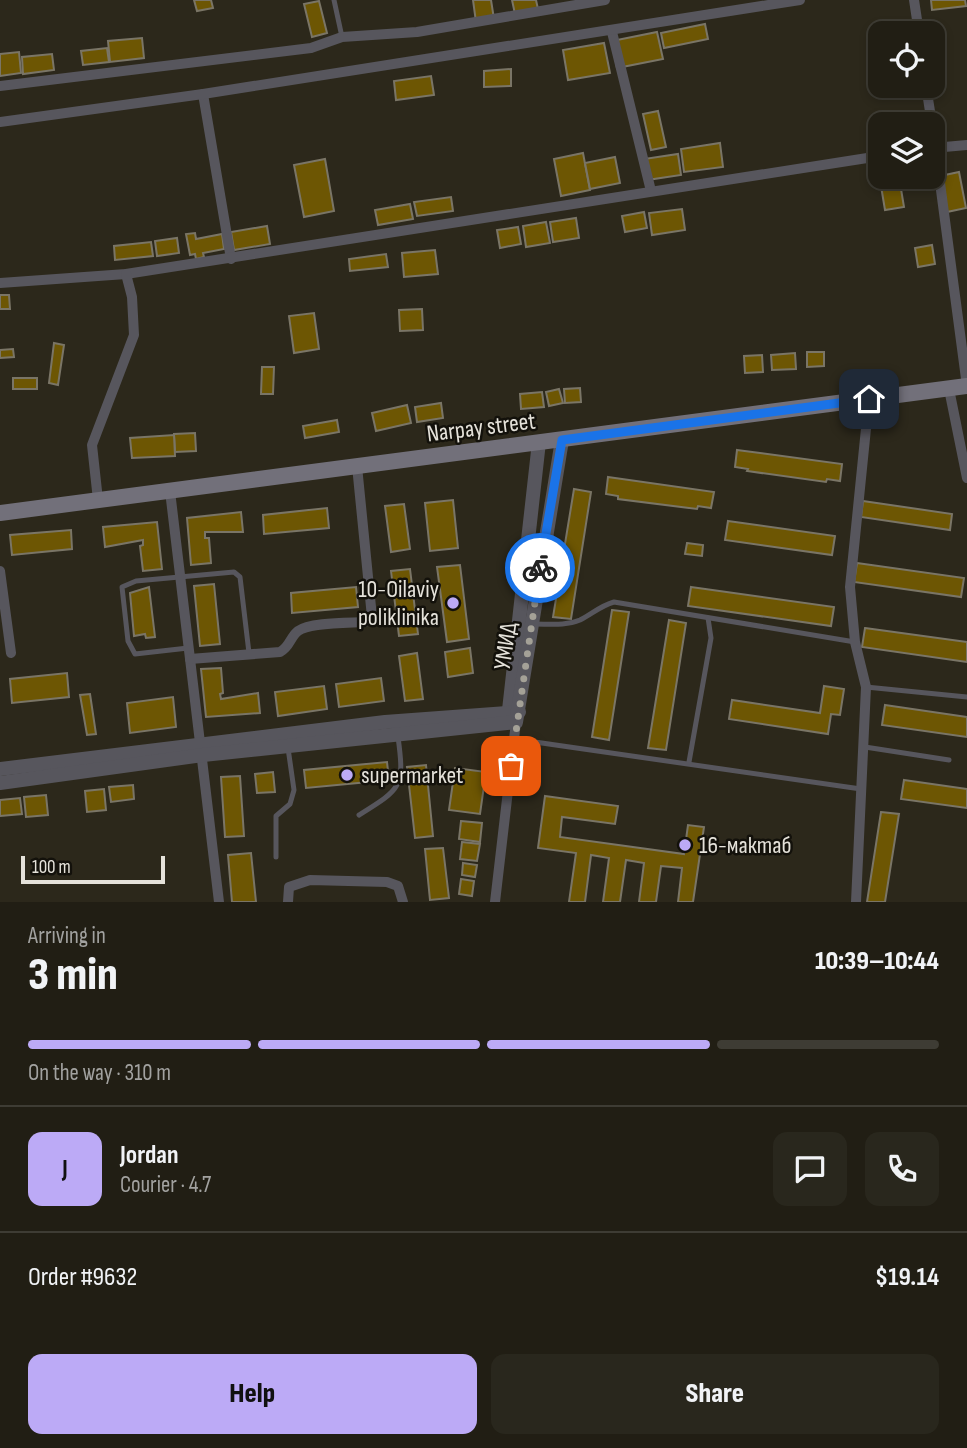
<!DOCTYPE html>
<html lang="en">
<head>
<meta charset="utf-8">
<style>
  :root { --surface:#211e14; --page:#29271d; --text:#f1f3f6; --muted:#a2a2a0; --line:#3e3c34; --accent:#bcaaf6 }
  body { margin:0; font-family:"Sofia Sans Condensed",sans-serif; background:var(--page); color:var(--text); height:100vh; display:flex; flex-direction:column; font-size:26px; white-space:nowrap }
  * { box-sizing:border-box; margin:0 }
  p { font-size:23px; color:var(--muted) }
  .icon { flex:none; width:38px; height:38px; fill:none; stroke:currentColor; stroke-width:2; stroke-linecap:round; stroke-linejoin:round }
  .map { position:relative; height:902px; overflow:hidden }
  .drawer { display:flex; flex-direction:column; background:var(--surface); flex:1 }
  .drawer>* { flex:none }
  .buttons { position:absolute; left:868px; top:21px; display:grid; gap:14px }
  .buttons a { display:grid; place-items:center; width:77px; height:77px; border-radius:14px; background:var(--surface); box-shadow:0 4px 10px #0003,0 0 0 2px var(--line); font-size:35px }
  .scale { position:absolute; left:21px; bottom:18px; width:144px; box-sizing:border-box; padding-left:7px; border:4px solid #e5e2da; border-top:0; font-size:19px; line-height:24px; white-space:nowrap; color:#e5e2da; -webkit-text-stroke:5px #13110b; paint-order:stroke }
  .pin { position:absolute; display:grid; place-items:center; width:60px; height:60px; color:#fff; margin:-30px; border-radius:14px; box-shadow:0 4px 10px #0006 }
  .courier { position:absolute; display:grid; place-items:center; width:70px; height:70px; margin:-35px; border:5px solid #1a73e8; border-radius:50%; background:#fff; color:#222; box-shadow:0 2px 9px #0007 }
  .headline em { font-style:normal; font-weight:800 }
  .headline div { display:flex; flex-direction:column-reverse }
  .headline { display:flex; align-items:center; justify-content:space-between; height:119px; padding:0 28px }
  h1 { font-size:46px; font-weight:800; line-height:52px }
  .bar { display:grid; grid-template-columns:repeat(4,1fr); gap:10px 7px; align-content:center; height:84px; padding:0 28px }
  .bar i { height:9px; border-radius:5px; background:var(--line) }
  .bar .on { background:var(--accent) }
  .bar p { grid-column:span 4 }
  .line { display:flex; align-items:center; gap:18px; padding:0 28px; border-top:2px solid var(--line) }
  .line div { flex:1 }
  .round { display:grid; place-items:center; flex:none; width:74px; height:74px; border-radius:14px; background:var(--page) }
  .action { display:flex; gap:14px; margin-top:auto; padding:14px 28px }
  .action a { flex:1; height:80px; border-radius:14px; background:var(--accent); color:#111; font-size:28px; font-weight:800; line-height:80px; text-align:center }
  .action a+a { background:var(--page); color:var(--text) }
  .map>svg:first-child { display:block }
</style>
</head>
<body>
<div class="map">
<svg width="967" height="902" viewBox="0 0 967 902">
  <rect width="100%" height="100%" fill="#2c281b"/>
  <g fill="#6d5603" stroke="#7a7566" stroke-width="2">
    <polygon points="194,0 211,0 213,8 197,11"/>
    <polygon points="473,0 491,0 494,19 476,22"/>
    <polygon points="512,0 536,0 538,9 515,14"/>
    <polygon points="931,0 965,0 966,6 932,10"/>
    <polygon points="319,1 327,33 312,37 304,4"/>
    <polygon points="705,24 708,39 664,48 661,33"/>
    <polygon points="657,32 663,59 617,68 612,41"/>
    <polygon points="142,38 144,58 110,62 108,41"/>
    <polygon points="604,43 610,73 568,80 563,50"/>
    <polygon points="107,48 109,62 83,65 81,51"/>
    <polygon points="19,52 21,73 0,76 0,54"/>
    <polygon points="52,54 54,70 23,74 22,57"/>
    <polygon points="511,69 511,86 484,87 484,71"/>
    <polygon points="431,76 434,95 396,100 394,81"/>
    <polygon points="658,111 666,147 651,150 643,114"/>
    <polygon points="720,143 723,167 684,172 681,149"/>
    <polygon points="583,153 590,190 561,196 554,159"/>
    <polygon points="678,154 681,175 647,180 644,159"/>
    <polygon points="615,157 620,183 590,189 585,163"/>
    <polygon points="325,159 334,211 304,217 294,165"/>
    <polygon points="959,172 966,208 947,212 940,176"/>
    <polygon points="899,177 904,207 885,210 880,180"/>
    <polygon points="451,197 453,211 417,216 414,202"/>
    <polygon points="410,204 413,219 378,225 375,210"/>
    <polygon points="682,209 685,230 652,235 649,213"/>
    <polygon points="644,212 647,228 625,232 622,216"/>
    <polygon points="576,218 579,238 553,242 550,222"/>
    <polygon points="546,222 550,243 526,247 523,226"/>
    <polygon points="267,226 270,244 234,250 231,232"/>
    <polygon points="518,227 521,244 500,248 497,230"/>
    <polygon points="195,233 196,239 222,234 224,249 203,253 204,257 196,259 195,254 190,255 186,234"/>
    <polygon points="177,238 179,253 157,256 155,241"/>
    <polygon points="151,242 153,256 115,260 114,246"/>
    <polygon points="932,245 935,264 918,267 915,248"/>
    <polygon points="435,250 438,274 404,277 402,253"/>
    <polygon points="386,254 388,267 350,271 349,259"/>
    <polygon points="0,295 9,295 10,309 0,309"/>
    <polygon points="422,309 423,330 400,331 399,310"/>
    <polygon points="314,313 319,349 294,353 289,316"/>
    <polygon points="54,343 64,345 58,385 49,383"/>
    <polygon points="13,349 14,357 0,358 0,350"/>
    <polygon points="807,352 824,352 824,366 807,367"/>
    <polygon points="795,353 796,369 772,370 771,355"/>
    <polygon points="762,355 763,372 745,373 744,356"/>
    <polygon points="262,367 274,367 273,394 261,394"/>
    <rect x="13" y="378" width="24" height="11"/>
    <polygon points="580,388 581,402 565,403 564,389"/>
    <polygon points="559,389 563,403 549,406 546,392"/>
    <polygon points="542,392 544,407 521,409 520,394"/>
    <polygon points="441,403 443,418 417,422 415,407"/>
    <polygon points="407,405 411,423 376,431 372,413"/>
    <polygon points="337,420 339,432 305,438 303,426"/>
    <polygon points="195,433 196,451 175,452 174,434"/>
    <polygon points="174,435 175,456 132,458 130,438"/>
    <polygon points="737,450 842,464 840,481 827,479 826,482 747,471 748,469 735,467"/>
    <polygon points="608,477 714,492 711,508 698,506 697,509 618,499 618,496 606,494"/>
    <polygon points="574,489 591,492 571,619 553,617"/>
    <polygon points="453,500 458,548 430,551 425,503"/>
    <polygon points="863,501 952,514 950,530 861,517"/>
    <polygon points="404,504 410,549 391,552 385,506"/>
    <polygon points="327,508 329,528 264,534 263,515"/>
    <polygon points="241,512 243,532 205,532 205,538 209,538 211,563 191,565 187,518"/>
    <polygon points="728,521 835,536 832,555 725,540"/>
    <polygon points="157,522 162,569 143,571 140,546 143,545 143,540 105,547 103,527"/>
    <polygon points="71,530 72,549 12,555 10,535"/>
    <polygon points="687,543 703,545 702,556 685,554"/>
    <polygon points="857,563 964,578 961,597 854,582"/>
    <polygon points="460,565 469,639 447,642 437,567"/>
    <polygon points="410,569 418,634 399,636 391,571"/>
    <polygon points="214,584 220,644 200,646 194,586"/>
    <polygon points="149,587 155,637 146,638 145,634 134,636 130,593"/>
    <polygon points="356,587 358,607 292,613 291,593"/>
    <polygon points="691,587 834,607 831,626 688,606"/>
    <polygon points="612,610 629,612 609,740 592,737"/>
    <polygon points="669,620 686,623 666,750 648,748"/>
    <polygon points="865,628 967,642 967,662 862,647"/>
    <polygon points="470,648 473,673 448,677 445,652"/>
    <polygon points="417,653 423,699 405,701 399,656"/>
    <polygon points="221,668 223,693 220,694 221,699 258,693 260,713 206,717 201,669"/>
    <polygon points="67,673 69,697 12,703 10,679"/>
    <polygon points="381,678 384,701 339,707 336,684"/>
    <polygon points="324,686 327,709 278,716 275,692"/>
    <polygon points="824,686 844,689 840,715 831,714 828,734 729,719 732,700 820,713"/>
    <polygon points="90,694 96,734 87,735 80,695"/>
    <polygon points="173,697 176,727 130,733 127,703"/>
    <polygon points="885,705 967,717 967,737 882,725"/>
    <polygon points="387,762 389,780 306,788 304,770"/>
    <polygon points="426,765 433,836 415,838 407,767"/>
    <polygon points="455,768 486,772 480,814 449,810"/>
    <polygon points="273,772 275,792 257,793 255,774"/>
    <polygon points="240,776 244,836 225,837 221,777"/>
    <polygon points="904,780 967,789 967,808 901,799"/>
    <polygon points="133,785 134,799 111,802 109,787"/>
    <polygon points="104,789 106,810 87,812 85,791"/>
    <polygon points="46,795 48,815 26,817 24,797"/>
    <polygon points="545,796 618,806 615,824 562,817 560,837 684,854 688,825 704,827 693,902 678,902 682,868 661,866 656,902 639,902 644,863 626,860 620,902 603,902 609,858 591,855 585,902 569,902 576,853 538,848"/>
    <polygon points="20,798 22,814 0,816 0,800"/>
    <polygon points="881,812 899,814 885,902 867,902"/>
    <polygon points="461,821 482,823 480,842 459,839"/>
    <polygon points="462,842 480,844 477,861 460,859"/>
    <polygon points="443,848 449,898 430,900 425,849"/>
    <polygon points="251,853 256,902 232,902 228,855"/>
    <polygon points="463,863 477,865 475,877 462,875"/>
    <polygon points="461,879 474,881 472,896 459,894"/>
  </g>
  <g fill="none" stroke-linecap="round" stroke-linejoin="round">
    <g stroke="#57565d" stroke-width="5">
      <polyline points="334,0 342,37"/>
      <path d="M535 624C550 624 566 626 580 620 592 614 600 606 614 602L855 642"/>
      <polyline points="188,648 135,654 128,641 122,587 136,581 234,572 240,577 249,653"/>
      <polyline points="866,687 967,697"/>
      <polyline points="514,739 861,789"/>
      <polyline points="865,747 949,760"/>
      <polyline points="689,762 711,638 708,618"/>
      <path d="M359 815C401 789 405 787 398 737"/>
      <polyline points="276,857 276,816 290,804 294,790 288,748"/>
    </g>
    <g stroke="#57565d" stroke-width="10">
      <polyline points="914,0 919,33"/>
      <polyline points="612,32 651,191"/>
      <polyline points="0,86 311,48 342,37 417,32 605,0"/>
      <polyline points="926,86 932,124"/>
      <polyline points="203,94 231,259"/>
      <polyline points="0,122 203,94 800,0"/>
      <polyline points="933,130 967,386"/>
      <polyline points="933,148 967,145"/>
      <polyline points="0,283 126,274 880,156"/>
      <polyline points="949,389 967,478"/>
      <polyline points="170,491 219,902"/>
      <polyline points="98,500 92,445 134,335 132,297 126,274"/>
      <polyline points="0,571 11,653"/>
      <path d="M190 659 280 652C290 647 290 637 298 631 310 622 349 623 365 622L372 617 357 466"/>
      <polyline points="288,902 289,887 310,880 387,882 398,886 403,902"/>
      <polyline points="495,902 516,722"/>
      <polyline points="856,902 866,687 855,642 850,587 869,399"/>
    </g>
    <g stroke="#57565d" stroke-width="14">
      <polyline points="508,719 539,442"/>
      <polyline points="0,769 385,722 519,712"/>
      <polyline points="0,783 203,755 516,722 562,440"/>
    </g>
    <polyline stroke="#72707a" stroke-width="16" points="0,513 967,386"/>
  </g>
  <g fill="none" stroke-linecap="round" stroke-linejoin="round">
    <polyline stroke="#a4a197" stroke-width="7" stroke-dasharray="0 12.6" points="511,766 540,568"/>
    <polyline stroke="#1a73e8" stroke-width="9" points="540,568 562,440 869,399"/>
  </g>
  <g fill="#bcaaf6" stroke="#13110b" stroke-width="2.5">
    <circle cx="453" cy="603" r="7"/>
    <circle cx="347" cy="775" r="7"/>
    <circle cx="685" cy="845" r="7"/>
  </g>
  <g text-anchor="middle" stroke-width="5" stroke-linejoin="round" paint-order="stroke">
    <g font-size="24" fill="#e5e2da" stroke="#13110b">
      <text transform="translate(481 427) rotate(-7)" y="8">Narpay street</text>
      <text transform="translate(505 646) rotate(-82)" y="8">УМИД</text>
    </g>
    <g font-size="24" fill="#e5e2da" stroke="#13110b" text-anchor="start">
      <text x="439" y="597" text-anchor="end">10-Oilaviy<tspan x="439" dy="28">poliklinika</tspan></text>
      <text x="361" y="783">supermarket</text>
      <text x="699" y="853">16-мактаб</text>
    </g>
  </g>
</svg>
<div class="buttons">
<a><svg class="icon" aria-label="locate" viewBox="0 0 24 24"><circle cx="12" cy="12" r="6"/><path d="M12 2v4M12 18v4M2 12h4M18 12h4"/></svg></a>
<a><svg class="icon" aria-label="layers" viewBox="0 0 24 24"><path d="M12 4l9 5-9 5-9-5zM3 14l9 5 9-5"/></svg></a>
</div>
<div class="scale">100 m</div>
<div class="pin" style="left:511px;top:766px;background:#ea580c"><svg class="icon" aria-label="bag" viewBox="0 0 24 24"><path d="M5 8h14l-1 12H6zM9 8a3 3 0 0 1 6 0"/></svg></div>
<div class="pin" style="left:869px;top:399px;background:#1f2937"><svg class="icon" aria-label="home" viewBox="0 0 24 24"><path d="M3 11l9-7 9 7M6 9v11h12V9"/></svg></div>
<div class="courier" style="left:540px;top:568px"><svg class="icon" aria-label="bike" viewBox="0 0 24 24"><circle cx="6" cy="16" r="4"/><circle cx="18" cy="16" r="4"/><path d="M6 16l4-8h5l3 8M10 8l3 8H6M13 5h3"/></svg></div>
</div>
<section class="drawer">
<div class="headline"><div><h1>3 min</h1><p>Arriving in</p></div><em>10:39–10:44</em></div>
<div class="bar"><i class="on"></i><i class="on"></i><i class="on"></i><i></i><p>On the way · 310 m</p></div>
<div class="line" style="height:126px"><b class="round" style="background:var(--accent);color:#111">J</b><div><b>Jordan</b><p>Courier · 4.7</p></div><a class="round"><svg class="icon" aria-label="chat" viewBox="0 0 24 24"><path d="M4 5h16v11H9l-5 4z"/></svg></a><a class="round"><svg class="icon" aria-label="phone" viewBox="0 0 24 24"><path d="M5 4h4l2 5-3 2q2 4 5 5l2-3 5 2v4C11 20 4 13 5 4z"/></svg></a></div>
<div class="line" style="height:91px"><div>Order #9632</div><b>$19.14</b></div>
<div class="action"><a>Help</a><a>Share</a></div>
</section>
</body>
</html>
